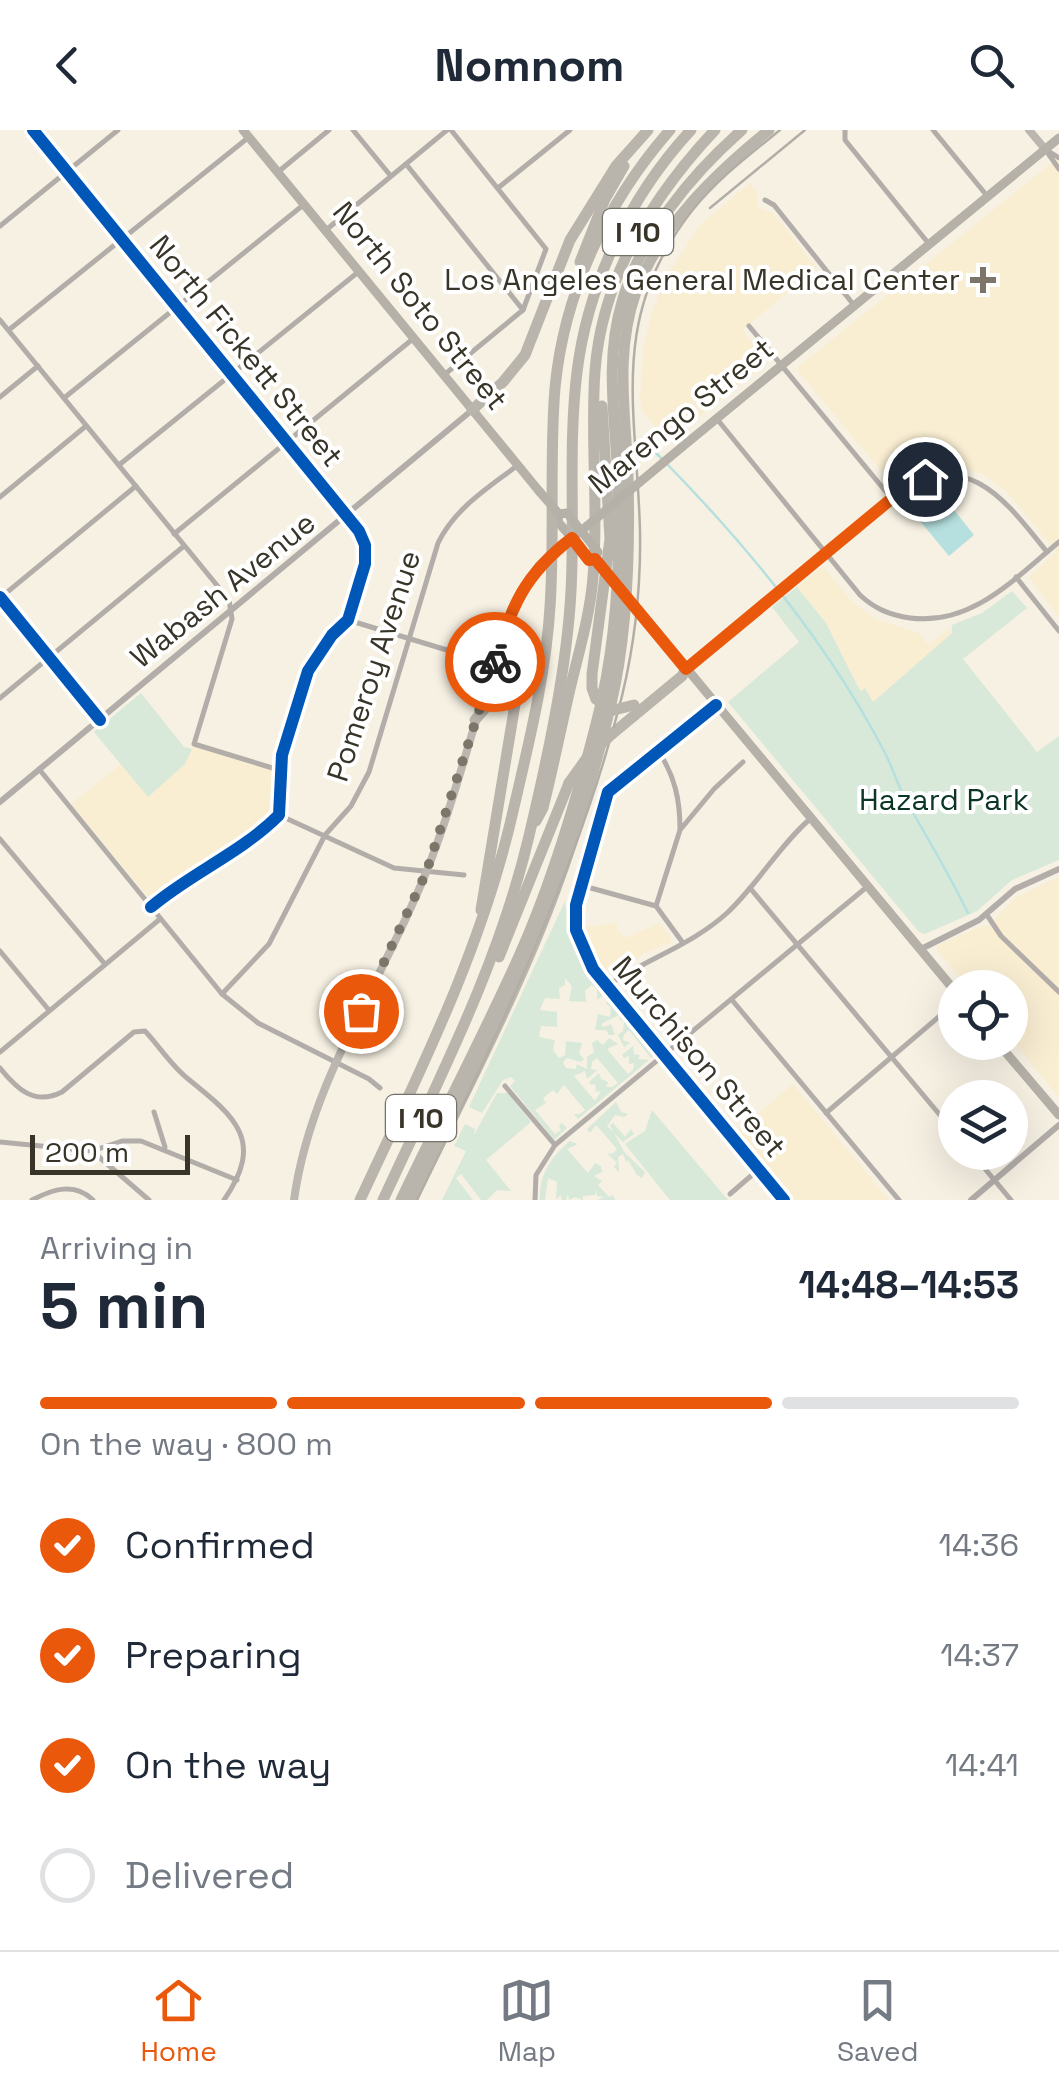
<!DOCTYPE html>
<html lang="en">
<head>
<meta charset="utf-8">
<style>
  :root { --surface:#fff; --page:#f2f2f3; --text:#1f2937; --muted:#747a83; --line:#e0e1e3; --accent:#ea580c }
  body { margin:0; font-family:"Space Grotesk",sans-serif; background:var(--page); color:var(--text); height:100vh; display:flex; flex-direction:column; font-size:38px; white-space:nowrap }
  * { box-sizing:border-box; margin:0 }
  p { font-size:32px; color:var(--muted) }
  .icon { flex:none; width:55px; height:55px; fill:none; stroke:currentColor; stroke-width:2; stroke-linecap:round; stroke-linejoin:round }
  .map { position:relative; height:1070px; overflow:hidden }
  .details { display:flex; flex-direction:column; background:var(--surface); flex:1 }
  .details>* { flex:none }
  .tools { position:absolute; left:938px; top:840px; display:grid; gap:20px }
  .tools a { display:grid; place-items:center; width:90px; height:90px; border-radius:50%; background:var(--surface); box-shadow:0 10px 40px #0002; font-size:50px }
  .scale { position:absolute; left:30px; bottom:25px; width:160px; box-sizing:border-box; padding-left:10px; border:5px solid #393428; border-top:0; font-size:28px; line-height:35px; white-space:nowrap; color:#393428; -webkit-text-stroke:8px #fff; paint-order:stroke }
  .pin { position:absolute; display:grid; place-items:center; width:85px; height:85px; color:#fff; margin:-42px; border:5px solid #fff; border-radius:50%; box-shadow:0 2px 10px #0007 }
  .courier { position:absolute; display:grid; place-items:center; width:100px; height:100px; margin:-50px; border:8px solid #ea580c; border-radius:50%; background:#fff; color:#222; box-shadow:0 2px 12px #0007 }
  .summary em { font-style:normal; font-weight:600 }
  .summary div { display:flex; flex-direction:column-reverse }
  .summary { display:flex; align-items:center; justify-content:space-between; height:170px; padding:0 40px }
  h1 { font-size:65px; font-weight:600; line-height:75px }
  .bar { display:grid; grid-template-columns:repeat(4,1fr); gap:15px 10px; align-content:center; height:120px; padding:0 40px }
  .bar i { height:12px; border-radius:8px; background:var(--line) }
  .bar .current { background:var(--accent) }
  .bar p { grid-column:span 4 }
  ol { padding:0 40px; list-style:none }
  li { display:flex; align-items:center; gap:30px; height:110px }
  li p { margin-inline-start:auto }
  li .icon { padding:10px; border-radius:50%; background:var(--accent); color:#fff; stroke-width:4 }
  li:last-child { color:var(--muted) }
  li i { width:55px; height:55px; border:5px solid var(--line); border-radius:50% }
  header { display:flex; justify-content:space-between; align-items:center; height:130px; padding:0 40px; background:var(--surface); font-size:45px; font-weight:600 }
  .dock { display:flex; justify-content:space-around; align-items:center; height:140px; border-top:2px solid var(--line); background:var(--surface); font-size:28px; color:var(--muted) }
  .dock a { display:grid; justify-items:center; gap:5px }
  .dock .current { color:var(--accent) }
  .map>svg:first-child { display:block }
</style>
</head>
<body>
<header><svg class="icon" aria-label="back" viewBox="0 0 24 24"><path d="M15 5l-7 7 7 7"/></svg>Nomnom<svg class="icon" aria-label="search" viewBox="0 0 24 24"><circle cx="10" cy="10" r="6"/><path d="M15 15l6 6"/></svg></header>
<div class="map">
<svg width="1059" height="1070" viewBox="0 0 1059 1070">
  <rect width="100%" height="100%" fill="#f6f1e3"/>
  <g fill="#f9eed2">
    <polygon points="1059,27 1059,487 1029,447 1056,422 1008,363 985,345 959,337 933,338 893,355 798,241 798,237"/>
    <polygon points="750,53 758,63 757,77 773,83 817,138 742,200 766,229 764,234 668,312 642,281 640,269 643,219 652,182 666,147 700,95"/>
    <polygon points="823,436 853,473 876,489 919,503 928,515 950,498 953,503 873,572 865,559 861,562 857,555 826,493 797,457"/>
    <polygon points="194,615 274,641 277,679 273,687 232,720 178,751 154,770 150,769 71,674 121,634 149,666 185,634"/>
    <polygon points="1059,747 1059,967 1010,908 1010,858 968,857 937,820 938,815 982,796 987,797 1016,767"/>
    <polygon points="617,793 617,799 625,808 659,793 671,807 671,812 645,823 609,846 594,827 585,797"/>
    <polygon points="793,954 889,1070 795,1070 737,1001"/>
  </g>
  <g fill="#d8e9d9" fill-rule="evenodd">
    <polygon points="797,457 826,493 857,555 861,561 865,558 873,572 952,503 952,495 982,483 1012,461 1027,478 963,529 1037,622 1059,606 1059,730 1012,750 977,781 925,804 919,802 728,572 799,512 772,477"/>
    <polygon points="141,563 184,617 192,619 185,634 148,667 94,602"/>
    <path d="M565 771 571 810 582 835 606 863 597 870V859L592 855 585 861 586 872 569 871 572 856 565 848V855L559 858 560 869 545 868 540 880 557 882V897L541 896 539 907 555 910 553 920 559 928 565 925 566 911 582 913 579 923 584 929 581 932 567 928 563 932 566 938 576 939 577 934 587 939V927L594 922 592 913 597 910 603 915 609 908 618 914 607 919 628 944 633 940 634 933 629 934V926L624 928 622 925 633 916 634 924 640 925 638 929 649 930 578 989 574 984H580L585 980 564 955 557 964 553 960 543 968 546 973 535 980 555 1004 561 1000 559 996 562 993 567 998 554 1010 510 956 515 951 511 947 503 950 482 983 469 977ZM597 928 618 953 612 957H606L608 952 601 949 599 943 589 952 591 955 595 954 596 962 601 961 595 971 574 946 585 941 587 949 597 940 591 939 592 932Z"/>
    <polygon points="611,867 656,923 651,928 629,900 624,904 623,910 630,913 624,917 618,905 623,901 624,891 620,890 619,885 601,894 604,897 611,894 615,905 609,905 606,900 595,900 598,884 610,887 611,877 606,874"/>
    <polygon points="497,963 508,963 531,992 486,1030 511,1061 497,1060 487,1070 481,1070 461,1044 456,1048 473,1070 442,1070 466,1021 454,1016 465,994 475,999 474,1005"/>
    <polygon points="616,972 621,982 628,984 624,987 615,985 607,996 613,1001 610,995 613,993 625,1007 631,999 634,1004 623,1012 614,1003 625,1023 645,1042 642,1048 637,1045 628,1030 626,1032 623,1024 618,1027 619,1042 614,1037 617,1033 607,1023 612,1024 617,1019 596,995 590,1003 587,999"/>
    <polygon points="652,980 728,1070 670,1070 625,1014 645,1001"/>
    <path d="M570 1011 578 1014 567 1019 588 1043 595 1033 601 1036 602 1042 594 1046 602 1051 598 1055 609 1067 613 1065 615 1070H597L604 1067 597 1066 596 1060 595 1065 583 1066V1070L575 1067 569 1070 568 1064 566 1070H562L561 1065 556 1069 557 1052 548 1048 545 1070H540C539 1044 551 1027 570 1011Z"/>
  </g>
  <polygon fill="#b5e0df" points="946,370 974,405 949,426 920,391"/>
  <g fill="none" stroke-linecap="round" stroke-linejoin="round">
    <g stroke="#b5e0df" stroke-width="2.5">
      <polyline points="643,319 654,321 662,329"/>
      <path d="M667 334C750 419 829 515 884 621 892 636 897 653 905 669 927 707 949 744 968 783"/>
    </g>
    <g stroke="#b2ada9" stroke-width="5">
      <path d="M33 0 359 401 365 415V434L348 490 332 505 308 541 282 625 279 685C241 723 191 743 151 777"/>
      <polyline points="353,0 390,45"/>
      <polyline points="845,0 845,10 929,114"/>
      <polyline points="933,0 988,67"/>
      <polyline points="1045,19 1059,39"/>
      <polyline points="1045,19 1059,28"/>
      <polyline points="406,34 523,180"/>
      <polyline points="278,42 329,0"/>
      <polyline points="498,58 570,0"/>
      <polyline points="765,70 774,75 853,174"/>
      <polyline points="0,96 118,0"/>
      <polyline points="326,100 447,0"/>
      <polyline points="0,190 229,470 232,489 194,614 279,640"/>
      <polyline points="749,196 892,369"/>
      <polyline points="10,199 249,7"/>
      <polyline points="444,245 523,180 546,119 451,0"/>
      <polyline points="0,267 38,236"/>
      <polyline points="64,268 302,76"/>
      <path d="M717 289 860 465C875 479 890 485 910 488 972 496 1015 448 1059 412"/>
      <polyline points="119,335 357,143"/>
      <polyline points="0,367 86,296"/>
      <polyline points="174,404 414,208"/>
      <polyline points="1016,447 1059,501"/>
      <polyline points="0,468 136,356"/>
      <polyline points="348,490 493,534"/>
      <path d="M688 537 896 365C967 315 1005 370 1047 422"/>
      <polyline points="0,568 184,416"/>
      <polyline points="716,575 608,662 576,775 576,800 593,839 784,1070"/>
      <path d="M659 622C675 647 680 670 680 699"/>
      <polyline points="39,639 222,864 258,893 369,949 380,958"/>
      <polyline points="279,685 394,738 464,745"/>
      <polyline points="0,709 104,833"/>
      <polyline points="580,755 656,776 683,813"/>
      <polyline points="750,758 955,1003"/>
      <polyline points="656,776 680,700 714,659 743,632"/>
      <polyline points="987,785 1001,806 1059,862"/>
      <polyline points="0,821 48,879"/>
      <path d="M607 856C646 829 692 815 727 783 758 754 778 717 810 689"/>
      <path d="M222 864 269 814 325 705 351 676 369 642 438 413C455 378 488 358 518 335"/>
      <polyline points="732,870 899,1070"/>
      <polyline points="0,922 160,789"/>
      <path d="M0 938C17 959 34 976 62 962L134 902 145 901C159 916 171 935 187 948 234 986 266 1010 224 1070"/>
      <polyline points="505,956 555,1015"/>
      <polyline points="154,982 165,1017"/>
      <polyline points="826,983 955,873"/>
      <polyline points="0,1012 92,1021 149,1070"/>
      <polyline points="92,1021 122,1011 141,1011 237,1050"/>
      <polyline points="971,1022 1011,1070"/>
      <polyline points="730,1064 759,1039"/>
      <path d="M32 1070C53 1059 75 1052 93 1070"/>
      <polyline points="535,1070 536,1045 555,1015 868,756"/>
    </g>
    <g stroke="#b2ada9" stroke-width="6">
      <polyline points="0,467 100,590"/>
      <polyline points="0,672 471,281"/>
      <polyline points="921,819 979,790 1015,759 1059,739"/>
      <polyline points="971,1070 1059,995"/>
    </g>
    <g stroke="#bbb6af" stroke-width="8">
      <polyline points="1029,0 1045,19"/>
      <path d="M294 1070C310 952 381 854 425 745 453 677 470 604 494 535"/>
    </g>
    <g stroke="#b5b0a8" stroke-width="9">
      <polyline points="243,0 539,361"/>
      <polyline points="682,317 1059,8"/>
      <polyline points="559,384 558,392 572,408"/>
      <polyline points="643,486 955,861"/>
      <polyline points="494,535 512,479 539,436"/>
      <polyline points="997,912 1059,985"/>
    </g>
    <g stroke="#bab5ac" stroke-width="11">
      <polyline points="580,132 605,69 624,36"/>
      <polyline points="472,280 503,252 525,225 570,110 616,36 648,0"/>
      <polyline points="596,569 592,558 592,544 610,409 602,276"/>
      <polyline points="475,590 487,576 497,549 506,544 513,546"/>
      <polyline points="612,604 682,546 686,539"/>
      <path d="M536 691 543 678C553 638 561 598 570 559 579 521 590 485 593 447 599 378 590 309 595 241 602 147 652 67 715 0"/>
      <polyline points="481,780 518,556 514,545 494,535"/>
      <polyline points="499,827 569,653"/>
      <path d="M360 1070C420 941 483 817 514 677 529 612 546 544 550 477 555 404 549 330 555 258 564 162 607 72 670 0"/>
      <path d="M383 1070C438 951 499 834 529 706 547 630 567 539 571 461 575 388 568 315 577 242 588 153 630 66 691 0"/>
      <path d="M401 1070C440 988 483 907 520 824 553 750 576 672 596 594 617 515 621 434 618 353 616 292 604 232 622 172 641 105 691 45 742 0"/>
      <path d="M412 1070C460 971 513 872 552 769 576 706 595 640 611 574 628 502 630 422 628 348 626 285 614 224 636 162 660 96 716 43 769 0"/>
    </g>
    <g stroke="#b2aea7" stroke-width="2.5">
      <polyline points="710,78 805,0"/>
      <path d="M417 1070C496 906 577 744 622 566 635 512 641 457 640 401 637 280 608 189 691 82 716 50 748 26 780 0"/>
    </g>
    <g stroke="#b5b0a8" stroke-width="9">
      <polyline points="539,361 559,384 567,383 598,422 595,429"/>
      <polyline points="572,408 589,429 595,429 643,486"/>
      <polyline points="539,436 682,317"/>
    </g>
    <g stroke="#bab5ac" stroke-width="11">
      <polyline points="596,569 614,580 634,575"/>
      <polyline points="569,653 589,625 612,604"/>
    </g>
    <g stroke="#fff" stroke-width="19">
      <g id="cycleway">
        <path d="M33 0 359 401 365 415V434L348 490 332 505 308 541 282 625 279 685C241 723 191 743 151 777"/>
        <polyline points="0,467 100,590"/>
        <polyline points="716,575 608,662 576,775 576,800 593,839 784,1070"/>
      </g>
    </g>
    <use href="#cycleway" stroke="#0057b8" stroke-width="12"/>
  </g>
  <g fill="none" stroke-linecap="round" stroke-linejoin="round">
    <polyline stroke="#7b7669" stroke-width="10" stroke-dasharray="0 18" points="361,881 426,743 495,532"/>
    <path stroke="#ea580c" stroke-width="12" d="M495 532C511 476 525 444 572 408L589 430 595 429 686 539 896 365 925 349"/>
  </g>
  <path fill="#7b7669" stroke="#fff" stroke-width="4" d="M978 135h10v10h10v10h-10v10h-10v-10h-10v-10h10z"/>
  <g text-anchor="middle" stroke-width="8" stroke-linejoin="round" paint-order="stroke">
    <g fill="#fff" stroke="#747168" stroke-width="2.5">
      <rect x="603" y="79" width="70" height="46" rx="8"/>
      <rect x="386" y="965" width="70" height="46" rx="8"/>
    </g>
    <g font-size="28" font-weight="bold" fill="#393428">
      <text x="638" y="112">I 10</text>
      <text x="421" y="998">I 10</text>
    </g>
    <g font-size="30" fill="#393428" stroke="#fff" text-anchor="end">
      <text x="960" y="160">Los Angeles General Medical Center</text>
    </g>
    <g font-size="30" fill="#393428" stroke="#fff">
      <text transform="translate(420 176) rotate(51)" y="10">North Soto Street</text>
      <text transform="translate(246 221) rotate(51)" y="10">North Fickett Street</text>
      <text transform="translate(681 286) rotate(-39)" y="10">Marengo Street</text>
      <text transform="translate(223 460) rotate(-39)" y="10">Wabash Avenue</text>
      <text transform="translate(374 536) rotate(-72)" y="10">Pomeroy Avenue</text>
      <text transform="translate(699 927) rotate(50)" y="10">Murchison Street</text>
    </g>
    <g font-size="30" fill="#0b3625" stroke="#fff">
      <text x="944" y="680">Hazard Park</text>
    </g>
  </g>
</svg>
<div class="tools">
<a><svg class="icon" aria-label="locate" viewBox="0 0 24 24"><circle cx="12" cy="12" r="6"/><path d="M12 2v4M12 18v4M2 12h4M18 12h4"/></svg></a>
<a><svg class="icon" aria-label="layers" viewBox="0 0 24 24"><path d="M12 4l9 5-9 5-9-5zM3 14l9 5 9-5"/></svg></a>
</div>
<div class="scale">200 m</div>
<div class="pin" style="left:361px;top:881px;background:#ea580c"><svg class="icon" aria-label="bag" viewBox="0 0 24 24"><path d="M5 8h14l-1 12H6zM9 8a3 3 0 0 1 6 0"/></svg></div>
<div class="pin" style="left:925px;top:349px;background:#1f2937"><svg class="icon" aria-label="home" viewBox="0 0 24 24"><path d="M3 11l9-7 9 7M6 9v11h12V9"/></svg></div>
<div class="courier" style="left:495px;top:532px"><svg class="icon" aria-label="bike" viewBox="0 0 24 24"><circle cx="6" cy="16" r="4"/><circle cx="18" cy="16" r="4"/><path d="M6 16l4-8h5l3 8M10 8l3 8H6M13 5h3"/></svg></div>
</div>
<section class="details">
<div class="summary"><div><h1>5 min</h1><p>Arriving in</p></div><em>14:48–14:53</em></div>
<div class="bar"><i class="current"></i><i class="current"></i><i class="current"></i><i></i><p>On the way · 800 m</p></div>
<ol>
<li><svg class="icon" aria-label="check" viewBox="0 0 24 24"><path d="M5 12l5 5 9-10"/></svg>Confirmed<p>14:36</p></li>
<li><svg class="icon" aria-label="check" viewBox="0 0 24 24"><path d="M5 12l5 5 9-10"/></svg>Preparing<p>14:37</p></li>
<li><svg class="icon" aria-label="check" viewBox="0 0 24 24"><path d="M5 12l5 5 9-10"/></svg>On the way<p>14:41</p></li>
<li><i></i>Delivered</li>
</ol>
</section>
<nav class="dock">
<a class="current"><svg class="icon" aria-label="home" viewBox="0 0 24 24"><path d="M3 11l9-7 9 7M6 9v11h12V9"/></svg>Home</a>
<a><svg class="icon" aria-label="map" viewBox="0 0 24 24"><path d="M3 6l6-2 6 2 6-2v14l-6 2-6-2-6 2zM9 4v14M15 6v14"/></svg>Map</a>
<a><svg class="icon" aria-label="saved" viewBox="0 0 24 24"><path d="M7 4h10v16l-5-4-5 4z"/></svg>Saved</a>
</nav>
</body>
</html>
